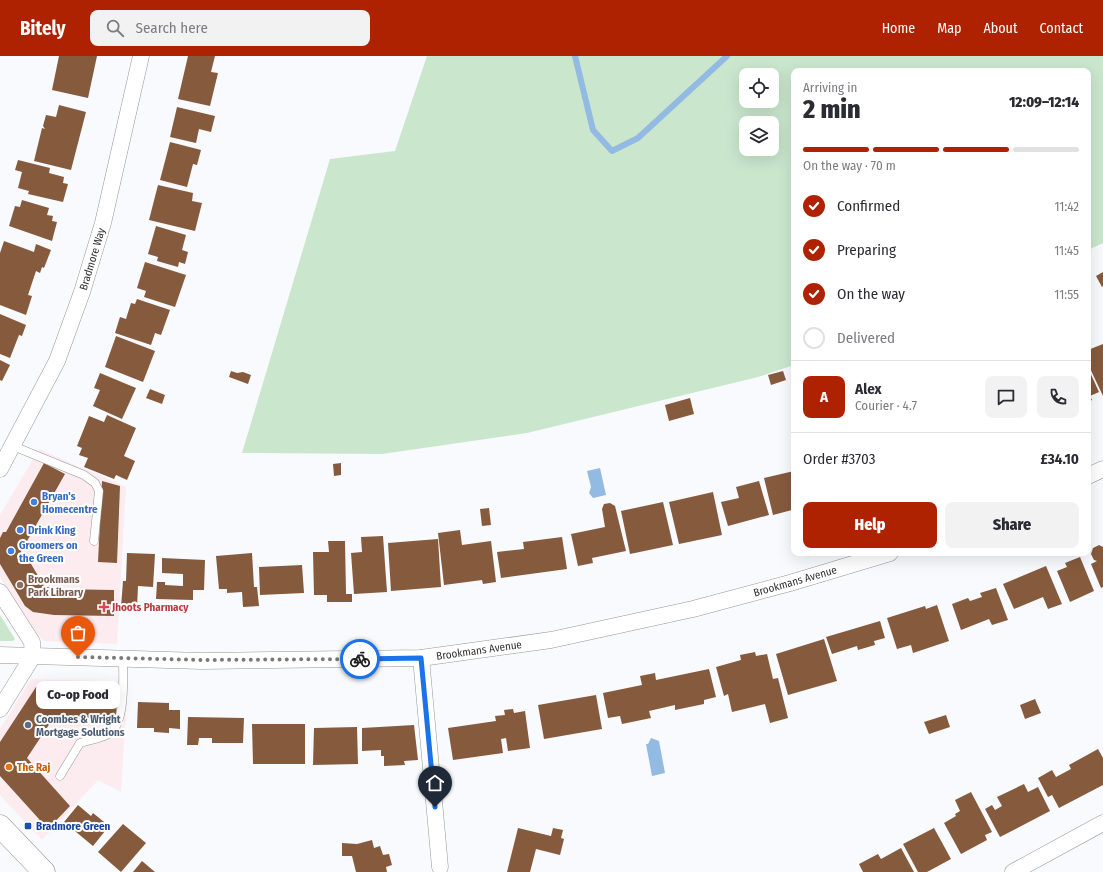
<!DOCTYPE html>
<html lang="en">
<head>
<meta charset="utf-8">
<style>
  :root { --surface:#fff; --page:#f2f2f3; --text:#2b2b33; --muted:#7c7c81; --line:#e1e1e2; --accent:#af2201 }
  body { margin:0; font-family:"Fira Sans Condensed",sans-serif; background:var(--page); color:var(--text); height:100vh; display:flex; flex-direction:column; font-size:15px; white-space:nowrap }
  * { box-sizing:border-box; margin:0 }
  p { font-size:13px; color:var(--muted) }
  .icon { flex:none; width:22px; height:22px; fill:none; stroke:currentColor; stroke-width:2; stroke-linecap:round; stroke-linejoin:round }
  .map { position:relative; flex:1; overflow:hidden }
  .drawer { position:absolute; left:791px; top:12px; width:300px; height:488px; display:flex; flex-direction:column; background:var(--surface); border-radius:8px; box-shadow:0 4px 16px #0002 }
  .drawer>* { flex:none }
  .fabs { position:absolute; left:739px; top:12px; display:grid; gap:8px }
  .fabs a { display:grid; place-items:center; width:40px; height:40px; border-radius:8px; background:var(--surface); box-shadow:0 4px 16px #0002; font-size:20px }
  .pin { position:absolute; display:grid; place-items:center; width:34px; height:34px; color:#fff; margin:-41px -17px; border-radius:50% 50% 50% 0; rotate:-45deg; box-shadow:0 0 4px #0007 }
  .pin .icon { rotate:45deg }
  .courier { position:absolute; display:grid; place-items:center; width:40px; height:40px; margin:-20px; border:3px solid #1a73e8; border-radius:50%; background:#fff; color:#222; box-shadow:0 1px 5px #0007 }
  .bubble { position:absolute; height:28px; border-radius:8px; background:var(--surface); box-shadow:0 4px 16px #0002; font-size:13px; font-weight:800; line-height:28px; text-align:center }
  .overview em { font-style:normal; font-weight:800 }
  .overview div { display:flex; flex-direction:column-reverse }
  .overview { display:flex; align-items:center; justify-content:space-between; height:68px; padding:0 12px }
  h1 { font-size:26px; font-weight:800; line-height:30px }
  .bar { display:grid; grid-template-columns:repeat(4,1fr); gap:6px 4px; align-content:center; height:48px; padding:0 12px }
  .bar i { height:5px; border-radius:3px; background:var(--line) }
  .bar .selected { background:var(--accent) }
  .bar p { grid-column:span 4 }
  .line { display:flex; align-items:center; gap:10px; padding:0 12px; border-top:1px solid var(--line) }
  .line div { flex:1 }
  .round { display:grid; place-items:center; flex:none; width:42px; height:42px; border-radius:8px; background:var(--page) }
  ol { padding:0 12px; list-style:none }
  li { display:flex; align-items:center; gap:12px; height:44px }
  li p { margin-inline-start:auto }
  li .icon { padding:4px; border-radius:50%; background:var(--accent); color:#fff; stroke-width:4 }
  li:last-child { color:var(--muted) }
  li i { width:22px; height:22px; border:2px solid var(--line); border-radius:50% }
  .action { display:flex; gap:8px; margin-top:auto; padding:8px 12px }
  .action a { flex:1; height:46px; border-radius:8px; background:var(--accent); color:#fff; font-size:16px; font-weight:800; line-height:46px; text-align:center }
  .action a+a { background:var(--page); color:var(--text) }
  header { display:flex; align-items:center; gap:24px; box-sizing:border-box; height:56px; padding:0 20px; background:var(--accent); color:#fff }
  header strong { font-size:19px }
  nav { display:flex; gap:22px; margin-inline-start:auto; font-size:14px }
  .search { width:280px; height:36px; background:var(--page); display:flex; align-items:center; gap:10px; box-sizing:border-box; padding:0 14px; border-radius:8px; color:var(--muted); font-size:15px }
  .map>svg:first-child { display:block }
</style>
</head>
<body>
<header>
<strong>Bitely</strong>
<div class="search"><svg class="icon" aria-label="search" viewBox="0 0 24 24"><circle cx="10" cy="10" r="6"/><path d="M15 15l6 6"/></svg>Search here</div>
<nav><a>Home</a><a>Map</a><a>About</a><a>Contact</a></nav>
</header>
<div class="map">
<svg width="1103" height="816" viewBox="0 0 1103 816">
  <rect width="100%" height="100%" fill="#f8fafd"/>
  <g fill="#fcecef">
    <polygon points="39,393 126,431 117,588 44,585 29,569 0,521 0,459"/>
    <polygon points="31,623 128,626 121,736 98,724 42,784 0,739 0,673"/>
  </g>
  <g fill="#cae6cd" fill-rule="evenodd">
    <path d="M427 0H1103V187L1088 194V15H794V309L758 321 527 377 382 398 242 397 330 103 395 95ZM746 19H772V45H746ZM746 67H772V93H746Z"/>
    <polygon points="0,559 15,583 13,585 0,585"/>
  </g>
  <g fill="#93bae2">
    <polygon points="600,412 606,439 593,442 589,437 591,431 587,415"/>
    <polygon points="651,682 659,685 665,717 652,720 646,688 648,688"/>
  </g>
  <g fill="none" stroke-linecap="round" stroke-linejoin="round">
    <polyline stroke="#93bae2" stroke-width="6" points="575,0 593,74 612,95 638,82 727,0"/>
  </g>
  <g fill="#865a3d">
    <polygon points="59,0 97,0 88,42 52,34"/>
    <polygon points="188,0 215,0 211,16 218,17 210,50 178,43"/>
    <polygon points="59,49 86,56 71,114 34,105 42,72 45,73 43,70 46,59 56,61"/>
    <polygon points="177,51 215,60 211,76 199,73 196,87 170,81"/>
    <polygon points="170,86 201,94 197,109 193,108 187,131 160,124"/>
    <polygon points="18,104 50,112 49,117 64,121 63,127 68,128 63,146 28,138 29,135 18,132 22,116 15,114"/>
    <polygon points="158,129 193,137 192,145 202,147 195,175 149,164"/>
    <polygon points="22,144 49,152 47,159 53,160 52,165 57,166 52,185 9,170 15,150 20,151"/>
    <polygon points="156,170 186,179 182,194 188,196 185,208 179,206 178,211 157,205 158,201 148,198"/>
    <polygon points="4,185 34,196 36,188 51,194 44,212 42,211 40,217 36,215 28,239 32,240 26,259 0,249 0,197"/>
    <polygon points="145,206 186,219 175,251 144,241 146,235 137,232"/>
    <polygon points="1103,216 1103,230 1102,231 1096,220"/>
    <polygon points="137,243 170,254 161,279 155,277 151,289 115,277 120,261 126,263 131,247 135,248"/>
    <polygon points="0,258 26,269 22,280 19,279 10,302 0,298"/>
    <polygon points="116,280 155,295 143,326 105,311"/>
    <polygon points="1103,288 1103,340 1088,308 1091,307 1088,301 1088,294"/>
    <polygon points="0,304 10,309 2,325 0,324"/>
    <polygon points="1088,312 1099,336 1090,340 1092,344 1088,346"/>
    <polygon points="231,315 237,317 243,316 251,319 248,328 229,321"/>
    <polygon points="783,315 786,324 771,329 768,319"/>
    <polygon points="100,317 136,332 122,363 93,350 100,334 94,332"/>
    <polygon points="150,333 165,339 162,348 146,342"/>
    <polygon points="690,342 694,358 669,365 665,349"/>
    <polygon points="107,359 136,372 124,400 135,405 127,424 116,419 114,423 84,411 88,402 79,399 82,392 77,390 89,360 104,366"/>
    <polygon points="44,407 65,418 18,501 27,501 44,530 54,533 114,534 114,560 54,559 33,556 25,550 0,508 0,482 3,476 6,476"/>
    <polygon points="341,407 341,419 334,420 333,408"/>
    <polygon points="794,415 794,458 792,454 773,459 764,422"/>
    <polygon points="102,425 120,430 117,507 98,506"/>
    <polygon points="759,425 769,459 728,470 721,446 739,442 736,431"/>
    <polygon points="713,436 722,479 679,488 669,446"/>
    <polygon points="663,446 673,489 630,498 621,455"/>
    <polygon points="610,447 615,450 626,495 592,502 593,507 578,510 571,478 605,471 602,453 604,448"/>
    <polygon points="489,452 491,469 482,470 480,453"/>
    <polygon points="460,474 462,489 491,485 496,526 483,528 482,524 444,529 438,477"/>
    <polygon points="383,480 387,536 354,538 351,497 362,496 361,481"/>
    <polygon points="562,481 567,513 501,522 497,496 524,493 523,486"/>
    <polygon points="438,483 441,531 391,535 388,487"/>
    <polygon points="328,485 345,485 346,538 352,538 352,546 327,546 327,539 314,539 313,496 329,496"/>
    <polygon points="1099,489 1103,491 1103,531 1101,532 1091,508 1097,505 1094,504 1091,498 1093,492"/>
    <polygon points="127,497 155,498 153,531 138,530 137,552 121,551 123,525 126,525"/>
    <polygon points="252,497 254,531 257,531 259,550 243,551 242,536 227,537 227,533 219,533 216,500"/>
    <polygon points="1080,501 1094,535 1070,546 1057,515 1067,511 1065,507"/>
    <polygon points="162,502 205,504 204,534 193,534 193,544 156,543 157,526 165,526 165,529 183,530 183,518 162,517"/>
    <polygon points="302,509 304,537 260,539 259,511"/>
    <polygon points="1046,510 1062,548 1048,553 1043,541 1014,553 1003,528"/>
    <polygon points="996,532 1008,564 992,569 989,563 961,574 952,548 968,542 970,545 982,541 980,537"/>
    <polygon points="937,549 949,585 913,597 911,589 897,593 887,562 925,550 926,553"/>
    <polygon points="880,565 885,582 874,585 875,589 858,594 857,590 832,598 826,581"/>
    <polygon points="824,583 837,625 788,639 776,598"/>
    <polygon points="755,596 756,600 767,598 773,623 778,622 788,662 770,667 765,648 732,656 728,638 724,640 716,611 741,604 740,599"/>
    <polygon points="709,613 716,641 704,644 704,648 675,654 675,649 649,655 651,662 622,668 620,660 608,662 603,637 642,629 640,620 655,617 656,624"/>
    <polygon points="36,631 117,634 116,665 54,661 27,702 70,750 48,773 0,720 0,686"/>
    <polygon points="596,639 602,673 544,683 538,649"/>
    <polygon points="1035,643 1041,657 1025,663 1020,649"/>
    <polygon points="138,646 169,647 169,654 180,654 180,673 169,672 169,677 154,676 154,672 137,672"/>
    <polygon points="513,653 514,657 525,655 530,692 508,695 506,682 501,683 503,697 453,704 448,672 496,665 495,660 505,659 504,654"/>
    <polygon points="946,659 950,671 929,678 924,666"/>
    <polygon points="188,661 244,662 243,687 212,687 212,682 199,682 198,689 187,689"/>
    <polygon points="252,668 305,668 305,708 253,708"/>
    <polygon points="414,669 418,704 404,705 405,709 384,710 384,700 381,700 381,694 362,695 362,672"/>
    <polygon points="357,671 358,708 313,709 314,672"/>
    <polygon points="1098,693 1103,702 1103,729 1059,752 1052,739 1048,741 1038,722 1052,714 1056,721 1071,713 1069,709"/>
    <polygon points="1024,728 1028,736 1038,731 1050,755 1000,781 985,753 992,749 995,754 1002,750 997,741"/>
    <polygon points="971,736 992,776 985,779 987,784 961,798 944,767 956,760 955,758 960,755 955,744"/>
    <polygon points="78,749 91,760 93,757 109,770 93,790 64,766"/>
    <polygon points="123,768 146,787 121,816 98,796"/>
    <polygon points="518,772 551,780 553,772 563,774 561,782 564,783 560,799 536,793 530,816 507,816"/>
    <polygon points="934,772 951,803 927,816 918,816 903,788"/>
    <polygon points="372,784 374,792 380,790 383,799 389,798 392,809 386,811 387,816 356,816 352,800 342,800 342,787 357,788"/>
    <polygon points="901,792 914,816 863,816 859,808 878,798 881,803"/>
    <polygon points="142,805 155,816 133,816"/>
  </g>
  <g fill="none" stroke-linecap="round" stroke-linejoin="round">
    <g stroke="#95979a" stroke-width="9">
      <g id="lane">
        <polyline points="13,390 84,419 95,427 99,435 94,485"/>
        <path d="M60 720 80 687C89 684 103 682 110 677 126 666 123 621 123 603"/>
      </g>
    </g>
    <g stroke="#95979a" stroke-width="17">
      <g id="street">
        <polyline points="0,413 57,305 82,236 103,167 141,0"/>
        <polyline points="1088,420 1103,413"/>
        <polyline points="0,536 32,586 33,600 0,653"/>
        <polyline points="0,599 202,605 421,602 551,584 693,553 790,527 890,497"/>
        <polyline points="421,602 440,811"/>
        <polyline points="1013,816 1103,767"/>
      </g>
    </g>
    <g stroke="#95979a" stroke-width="23">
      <polyline id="secondary" points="0,770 44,816"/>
    </g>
    <use href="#lane" stroke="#fff" stroke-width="8"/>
    <use href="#street" stroke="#fff" stroke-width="16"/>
    <use href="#secondary" stroke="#fff" stroke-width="22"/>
  </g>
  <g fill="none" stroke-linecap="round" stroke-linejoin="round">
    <polyline stroke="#79797b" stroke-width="4" stroke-dasharray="0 7.2" points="78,601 202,604 360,603"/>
    <polyline stroke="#1a73e8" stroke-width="5" points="360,603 421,602 435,751"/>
  </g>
  <g fill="#3f7fe0" stroke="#fff" stroke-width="1.5">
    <circle cx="34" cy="446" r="4"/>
    <circle cx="20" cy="474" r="4"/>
    <circle cx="11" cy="495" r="4"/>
  </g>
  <circle fill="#8d6e63" stroke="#fff" stroke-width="1.5" cx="20" cy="529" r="4"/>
  <path fill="#e0444e" stroke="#fff" stroke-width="1.5" d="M102 545h4v4h4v4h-4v4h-4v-4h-4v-4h4z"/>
  <circle fill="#5c6f8a" stroke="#fff" stroke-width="1.5" cx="28" cy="669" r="4"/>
  <circle fill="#e8710a" stroke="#fff" stroke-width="1.5" cx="9" cy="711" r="4"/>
  <rect fill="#1a4fb4" stroke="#fff" stroke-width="1.5" x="24" y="766" width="8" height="8" rx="2"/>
  <g text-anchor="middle" stroke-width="4" stroke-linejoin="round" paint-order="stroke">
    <g font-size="11" fill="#343435" stroke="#fff">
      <text transform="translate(92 203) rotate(-73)" y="4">Bradmore Way</text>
      <text transform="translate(795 525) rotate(-16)" y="4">Brookmans Avenue</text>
      <text transform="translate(479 594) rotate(-8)" y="4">Brookmans Avenue</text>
    </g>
    <g font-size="11" font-weight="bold" fill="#366cbe" stroke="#fff" text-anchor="start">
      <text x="42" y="444">Bryan's<tspan x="42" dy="13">Homecentre</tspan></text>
      <text x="28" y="478">Drink King</text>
      <text x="19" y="493">Groomers on<tspan x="19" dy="13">the Green</tspan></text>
    </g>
    <g font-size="11" font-weight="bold" fill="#785e54" stroke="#fff" text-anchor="start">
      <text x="28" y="527">Brookmans<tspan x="28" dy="13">Park Library</tspan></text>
    </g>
    <g font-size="11" font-weight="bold" fill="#be3a42" stroke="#fff" text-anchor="start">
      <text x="112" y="555">Jhoots Pharmacy</text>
    </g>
    <g font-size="11" font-weight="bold" fill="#4e5e75" stroke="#fff" text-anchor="start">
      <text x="36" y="667">Coombes &amp; Wright<tspan x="36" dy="13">Mortgage Solutions</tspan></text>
    </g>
    <g font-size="11" font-weight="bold" fill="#c56008" stroke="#fff" text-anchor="start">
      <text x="17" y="715">The Raj</text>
    </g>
    <g font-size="11" font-weight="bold" fill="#164399" stroke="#fff" text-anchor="start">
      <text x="36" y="774">Bradmore Green</text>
    </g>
  </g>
</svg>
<div class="fabs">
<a><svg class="icon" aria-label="locate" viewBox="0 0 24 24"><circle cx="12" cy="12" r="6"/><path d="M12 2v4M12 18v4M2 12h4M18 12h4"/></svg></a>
<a><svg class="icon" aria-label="layers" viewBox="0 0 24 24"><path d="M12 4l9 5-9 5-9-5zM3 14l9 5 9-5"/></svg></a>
</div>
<div class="pin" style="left:78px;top:601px;background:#ea580c"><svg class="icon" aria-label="bag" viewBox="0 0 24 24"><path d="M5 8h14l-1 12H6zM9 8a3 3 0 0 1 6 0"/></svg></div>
<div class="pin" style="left:435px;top:751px;background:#1f2937"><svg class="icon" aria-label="home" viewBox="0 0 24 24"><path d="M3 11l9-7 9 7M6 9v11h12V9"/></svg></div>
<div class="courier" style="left:360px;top:603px"><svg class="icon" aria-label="bike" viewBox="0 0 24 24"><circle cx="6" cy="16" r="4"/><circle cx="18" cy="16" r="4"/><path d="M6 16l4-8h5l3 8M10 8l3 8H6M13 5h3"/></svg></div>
<div class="bubble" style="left:36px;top:625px;width:84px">Co-op Food</div>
<section class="drawer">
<div class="overview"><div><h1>2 min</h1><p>Arriving in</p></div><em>12:09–12:14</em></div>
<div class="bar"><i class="selected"></i><i class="selected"></i><i class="selected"></i><i></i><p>On the way · 70 m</p></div>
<ol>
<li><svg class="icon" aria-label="check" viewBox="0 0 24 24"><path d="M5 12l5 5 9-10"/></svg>Confirmed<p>11:42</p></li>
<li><svg class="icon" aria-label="check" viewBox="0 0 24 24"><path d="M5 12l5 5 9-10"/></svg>Preparing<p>11:45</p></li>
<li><svg class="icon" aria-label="check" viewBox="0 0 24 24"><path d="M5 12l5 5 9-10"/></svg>On the way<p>11:55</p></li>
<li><i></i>Delivered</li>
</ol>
<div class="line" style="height:72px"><b class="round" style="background:var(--accent);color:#fff">A</b><div><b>Alex</b><p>Courier · 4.7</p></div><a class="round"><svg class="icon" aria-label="chat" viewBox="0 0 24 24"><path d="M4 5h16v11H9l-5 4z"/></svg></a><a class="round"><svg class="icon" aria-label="phone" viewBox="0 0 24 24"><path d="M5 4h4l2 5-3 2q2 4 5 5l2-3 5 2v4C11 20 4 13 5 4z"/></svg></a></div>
<div class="line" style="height:52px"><div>Order #3703</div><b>£34.10</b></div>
<div class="action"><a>Help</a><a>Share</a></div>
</section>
</div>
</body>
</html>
